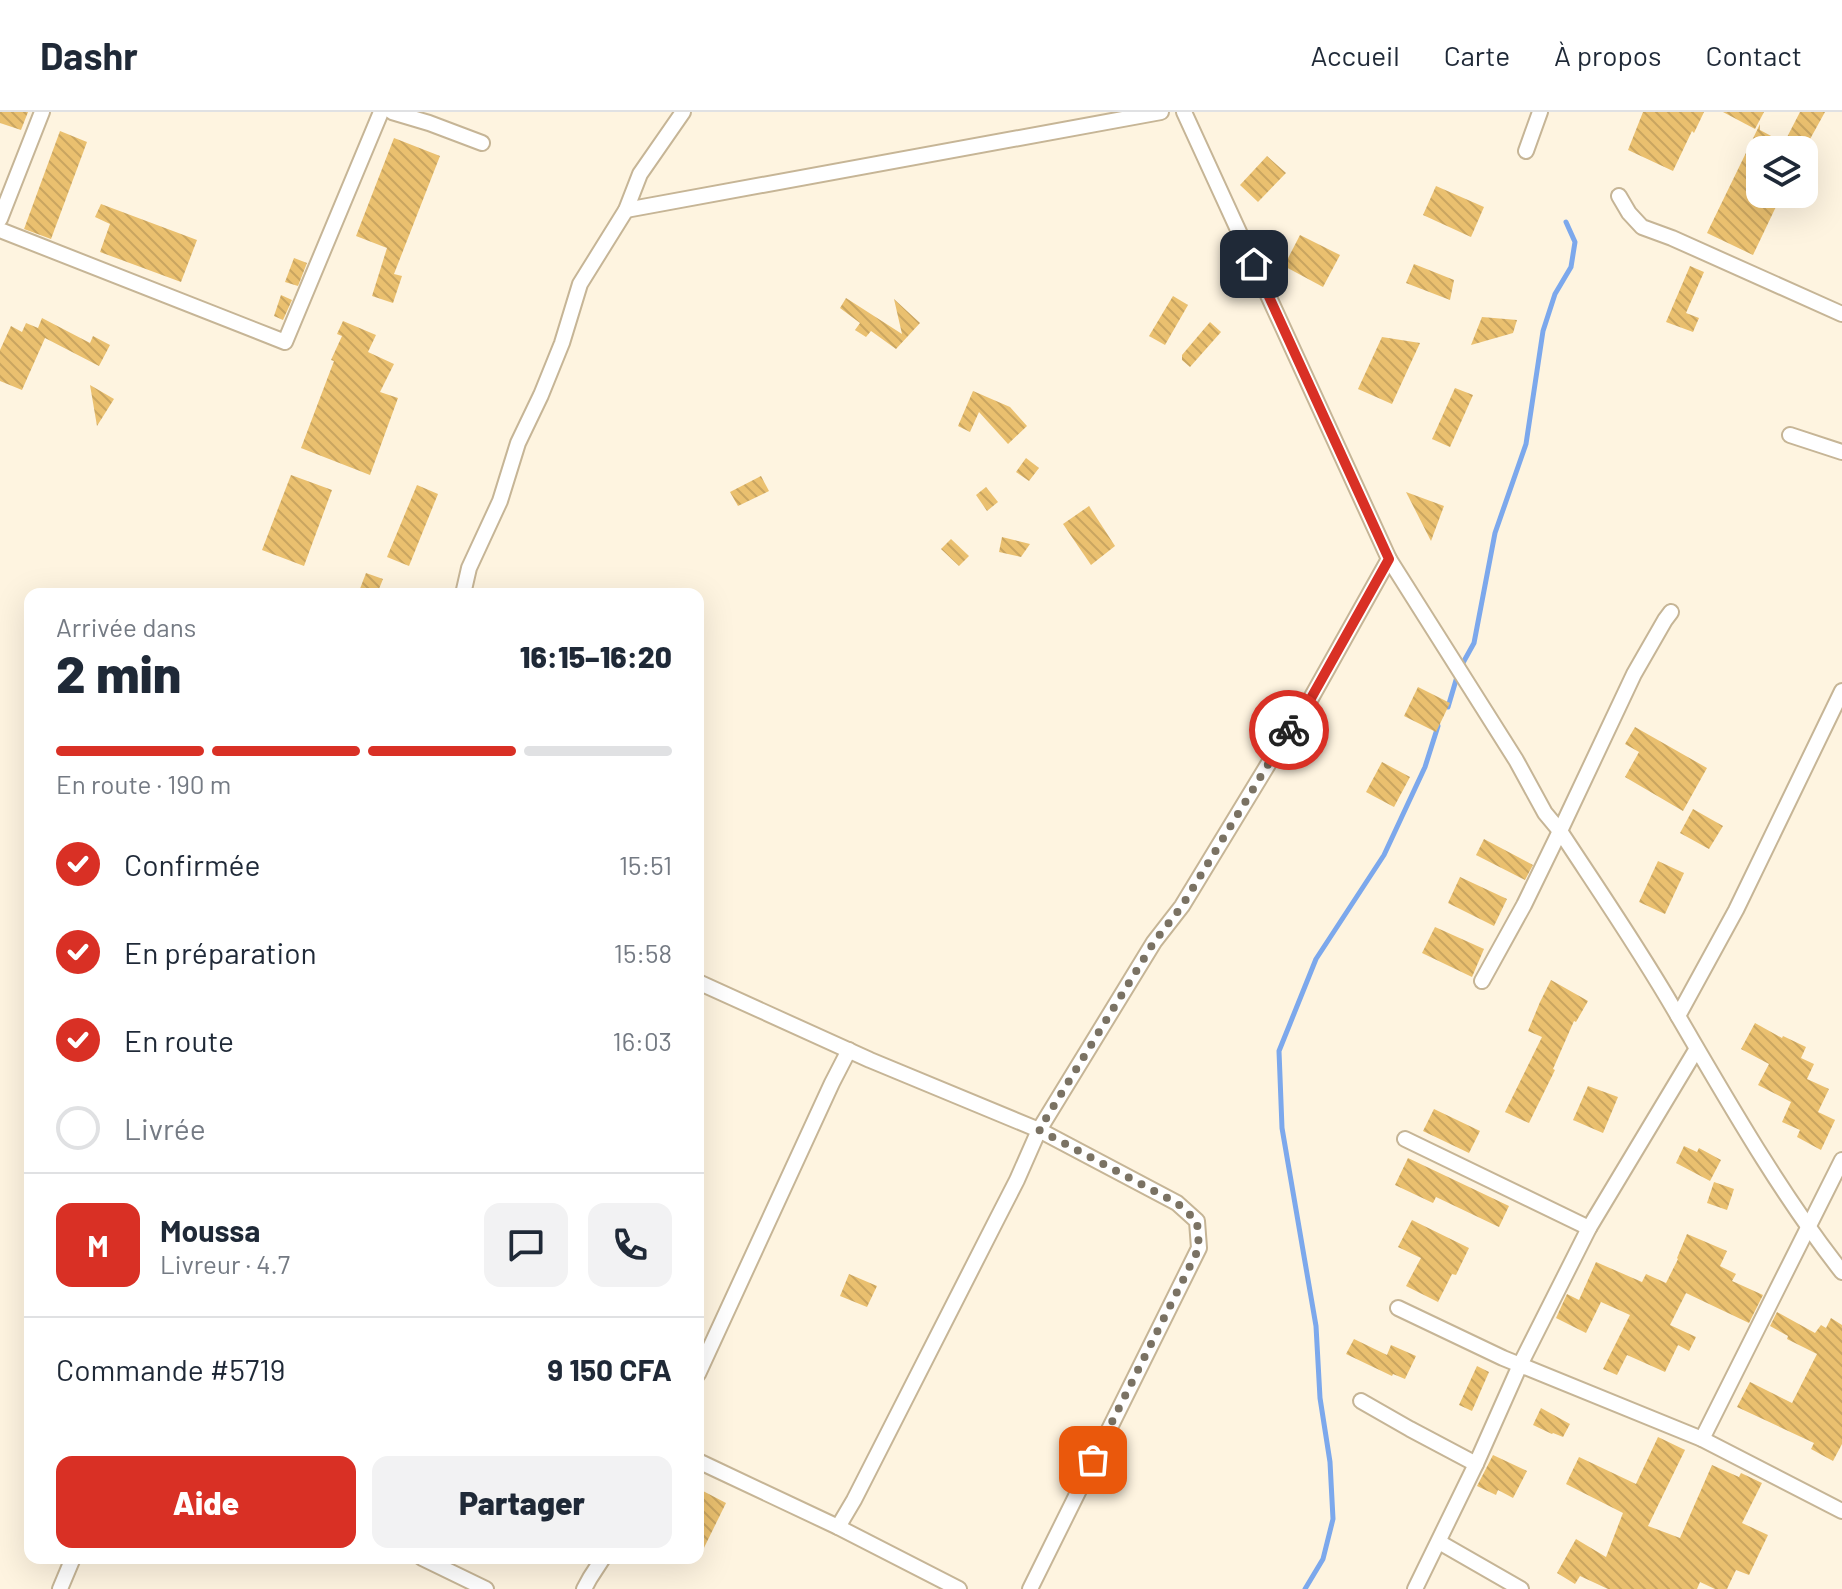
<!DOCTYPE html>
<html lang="fr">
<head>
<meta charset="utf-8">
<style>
  :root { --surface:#fff; --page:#f2f2f3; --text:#1f2937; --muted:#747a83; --line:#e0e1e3; --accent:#d93025 }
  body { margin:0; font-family:Barlow,sans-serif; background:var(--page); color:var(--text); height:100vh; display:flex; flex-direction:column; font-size:30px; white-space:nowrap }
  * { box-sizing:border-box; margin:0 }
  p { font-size:26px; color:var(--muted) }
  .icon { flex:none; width:44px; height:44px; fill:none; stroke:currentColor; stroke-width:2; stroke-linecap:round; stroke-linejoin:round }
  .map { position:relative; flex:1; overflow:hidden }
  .details { position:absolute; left:24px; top:476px; width:680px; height:976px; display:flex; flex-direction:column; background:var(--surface); border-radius:16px; box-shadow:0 8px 32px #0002 }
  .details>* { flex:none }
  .tools { position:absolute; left:1746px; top:24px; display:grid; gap:16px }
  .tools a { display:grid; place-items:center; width:72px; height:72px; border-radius:16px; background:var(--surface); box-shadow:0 8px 32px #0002; font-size:40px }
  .pin { position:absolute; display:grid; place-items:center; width:68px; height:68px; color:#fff; margin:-34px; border-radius:16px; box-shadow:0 4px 12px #0006 }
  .courier { position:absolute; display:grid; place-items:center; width:80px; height:80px; margin:-40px; border:6px solid #d93025; border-radius:50%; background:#fff; color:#222; box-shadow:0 2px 10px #0007 }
  .headline em { font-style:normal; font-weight:800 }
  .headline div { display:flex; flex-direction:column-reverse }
  .headline { display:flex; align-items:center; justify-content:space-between; height:136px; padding:0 32px }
  h1 { font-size:52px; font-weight:800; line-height:60px }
  .bar { display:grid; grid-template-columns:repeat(4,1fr); gap:12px 8px; align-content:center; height:96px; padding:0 32px }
  .bar i { height:10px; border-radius:6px; background:var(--line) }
  .bar .on { background:var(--accent) }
  .bar p { grid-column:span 4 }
  .line { display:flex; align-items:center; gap:20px; padding:0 32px; border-top:2px solid var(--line) }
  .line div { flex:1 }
  .round { display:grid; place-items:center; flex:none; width:84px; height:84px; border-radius:16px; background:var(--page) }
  ol { padding:0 32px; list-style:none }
  li { display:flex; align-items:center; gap:24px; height:88px }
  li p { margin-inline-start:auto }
  li .icon { padding:8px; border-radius:50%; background:var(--accent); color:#fff; stroke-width:4 }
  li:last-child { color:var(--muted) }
  li i { width:44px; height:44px; border:4px solid var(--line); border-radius:50% }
  .primary-button { display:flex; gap:16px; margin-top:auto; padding:16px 32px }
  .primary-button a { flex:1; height:92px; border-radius:16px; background:var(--accent); color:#fff; font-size:32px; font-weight:800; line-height:92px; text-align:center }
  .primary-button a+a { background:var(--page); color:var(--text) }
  header { display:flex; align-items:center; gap:48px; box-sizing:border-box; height:112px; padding:0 40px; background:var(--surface); border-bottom:2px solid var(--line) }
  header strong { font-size:38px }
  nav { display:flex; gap:44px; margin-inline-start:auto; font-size:28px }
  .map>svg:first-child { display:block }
</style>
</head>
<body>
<header>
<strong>Dashr</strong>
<nav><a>Accueil</a><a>Carte</a><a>À propos</a><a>Contact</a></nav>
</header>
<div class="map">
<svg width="1842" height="1477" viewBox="0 0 1842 1477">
  <defs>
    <pattern id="building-back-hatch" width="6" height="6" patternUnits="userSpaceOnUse" patternTransform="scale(2)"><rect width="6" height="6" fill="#eac06f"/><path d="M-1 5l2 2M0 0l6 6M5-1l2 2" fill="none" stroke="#c9a560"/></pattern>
  </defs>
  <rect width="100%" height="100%" fill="#fef4e0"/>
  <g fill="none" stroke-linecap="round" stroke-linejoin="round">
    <g stroke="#7ca8ec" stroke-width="5">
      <polyline points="1448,595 1459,558 1474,531 1495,421 1526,332 1543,219 1555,182 1571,155 1575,130 1566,110"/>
      <polyline points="1305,1477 1323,1447 1333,1407 1330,1350 1320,1286 1316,1214 1282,1016 1279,939 1316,847 1384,743 1425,655 1438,614"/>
    </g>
  </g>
  <g fill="url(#building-back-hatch)">
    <polygon points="0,0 28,0 21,18 0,11"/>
    <polygon points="1643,0 1704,0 1694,21 1692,19 1673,59 1628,38"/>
    <polygon points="1723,0 1764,0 1755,17"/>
    <polygon points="1800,0 1825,0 1804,38 1760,38 1760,82 1782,82 1753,143 1707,121 1760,12 1760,18 1784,31"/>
    <polygon points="60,19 87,30 51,127 24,117"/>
    <polygon points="394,26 440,44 394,162 402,164 393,191 372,184 387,136 356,124"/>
    <polygon points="1267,44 1286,61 1258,90 1240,73"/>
    <polygon points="1436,74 1484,95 1471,125 1423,103"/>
    <polygon points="101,92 197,128 181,170 100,140 110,112 95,105"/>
    <polygon points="1300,123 1340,143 1323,175 1284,154"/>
    <polygon points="294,146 307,151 298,174 285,170"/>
    <polygon points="1414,152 1454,168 1450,188 1406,171"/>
    <polygon points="1690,154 1704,160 1686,201 1699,206 1693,220 1666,210"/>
    <polygon points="281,183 292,188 283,208 274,204"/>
    <polygon points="1173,184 1188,193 1165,233 1149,224"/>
    <polygon points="846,186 902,222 894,187 920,211 896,237 871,219 866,225 855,218 860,211 840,196"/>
    <polygon points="1482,205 1517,208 1513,221 1471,233"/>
    <polygon points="42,206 90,231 93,224 110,233 99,254 45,226 22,278 0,269 0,238 11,214 22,220 26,211 38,216"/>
    <polygon points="343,209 376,223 368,240 394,252 380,280 398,286 370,363 301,336 334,249 331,248 342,224 337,222"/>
    <polygon points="1210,210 1221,220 1190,255 1182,248 1182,243"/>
    <polygon points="1382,225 1420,231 1392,292 1358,277"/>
    <polygon points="90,273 114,287 97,314"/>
    <polygon points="1455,276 1473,283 1450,335 1432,327"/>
    <polygon points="973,279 1010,295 1027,314 1008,332 979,300 970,320 958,314"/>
    <polygon points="1026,346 1039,356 1029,369 1016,360"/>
    <polygon points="291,363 332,378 304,454 262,438"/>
    <polygon points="761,364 769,379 738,394 730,380"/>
    <polygon points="417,373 438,382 409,454 387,445"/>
    <polygon points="986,375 998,390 987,399 976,383"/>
    <polygon points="1406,380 1444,394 1431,429"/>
    <polygon points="1089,394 1115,434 1091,453 1063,412"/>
    <polygon points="1002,425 1030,432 1021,445 999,440"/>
    <polygon points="951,427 969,444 959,454 941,437"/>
    <polygon points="366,461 383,467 377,482 358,482"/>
    <polygon points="1418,575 1450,591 1436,620 1404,604"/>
    <polygon points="1635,615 1707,656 1683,699 1625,665 1639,640 1625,632"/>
    <polygon points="1382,650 1410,665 1394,695 1366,680"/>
    <polygon points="1693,697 1723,714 1709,737 1680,721"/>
    <polygon points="1484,727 1533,753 1525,768 1476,743"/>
    <polygon points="1658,749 1684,761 1665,802 1639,790"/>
    <polygon points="1460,765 1507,787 1494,814 1448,791"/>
    <polygon points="1435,815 1484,837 1472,865 1422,841"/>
    <polygon points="1551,868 1588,889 1576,910 1574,909 1553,957 1555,958 1529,1011 1505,1000 1542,925 1528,919 1540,890"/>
    <polygon points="1755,911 1782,926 1783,924 1806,935 1801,946 1814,952 1807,967 1829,977 1818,1000 1835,1008 1821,1038 1797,1025 1800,1018 1782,1010 1791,990 1758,973 1769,952 1741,937"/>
    <polygon points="1588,974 1618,985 1603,1021 1573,1008"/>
    <polygon points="1434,997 1480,1019 1469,1041 1423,1019"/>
    <polygon points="1684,1034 1697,1040 1699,1036 1721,1048 1710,1069 1676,1051"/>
    <polygon points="1408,1046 1509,1094 1499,1115 1436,1085 1433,1091 1395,1073"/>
    <polygon points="1714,1070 1734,1077 1727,1098 1707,1091"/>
    <polygon points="1412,1108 1469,1136 1456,1163 1452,1162 1438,1190 1406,1174 1421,1146 1398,1135"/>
    <polygon points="1687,1122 1727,1139 1720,1154 1736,1162 1732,1169 1763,1183 1749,1211 1686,1181 1670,1213 1696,1225 1689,1239 1678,1233 1665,1260 1627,1243 1617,1263 1603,1257 1630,1203 1601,1190 1586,1221 1556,1206 1567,1182 1579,1188 1596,1150 1642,1170 1646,1162 1666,1171 1678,1147 1677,1146"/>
    <polygon points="849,1162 877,1174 867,1195 840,1184"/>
    <polygon points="1777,1200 1815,1221 1821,1213 1826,1216 1831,1206 1842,1213 1842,1332 1833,1349 1811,1337 1814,1331 1737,1295 1750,1270 1792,1291 1817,1242 1787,1227 1788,1224 1770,1214"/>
    <polygon points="1354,1227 1387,1243 1391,1233 1416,1244 1405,1267 1393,1262 1392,1264 1346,1242"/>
    <polygon points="1477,1254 1489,1260 1472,1299 1459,1293"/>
    <polygon points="1541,1296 1570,1312 1563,1325 1553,1321 1552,1322 1533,1313"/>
    <polygon points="1658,1325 1685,1338 1648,1414 1680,1426 1712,1353 1739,1365 1741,1361 1762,1371 1742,1411 1768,1423 1749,1463 1736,1458 1727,1477 1715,1477 1700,1470 1697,1477 1608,1477 1580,1464 1575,1472 1557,1461 1576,1427 1606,1445 1623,1401 1566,1372 1579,1345 1636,1372"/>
    <polygon points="1493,1343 1527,1359 1513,1386 1498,1378 1496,1383 1477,1374"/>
    <polygon points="703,1379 726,1391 698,1448 698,1389"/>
  </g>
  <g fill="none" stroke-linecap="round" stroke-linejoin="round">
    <g stroke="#c6b596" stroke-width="18">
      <g id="minor">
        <polyline points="392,0 429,11 482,31"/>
        <path d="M1184 0 1389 447 1516 648 1545 701 1560 719C1600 780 1642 841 1678 904 1729 991 1780 1081 1842 1160"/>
        <polyline points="1526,39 1540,0"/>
        <polyline points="1619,84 1629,101 1642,115 1672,126 1842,202"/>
        <polyline points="626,98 1161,0"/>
        <polyline points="0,107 42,0"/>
        <polyline points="0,118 285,230 381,0"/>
        <polyline points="1790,323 1842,340"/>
        <polyline points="463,482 469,456 500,389 518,331 541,283 562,231 580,172 626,98 640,62 683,0"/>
        <polyline points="1482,869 1524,793 1560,719 1634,562 1665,508 1671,500"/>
        <polyline points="698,870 870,948 1039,1018 1177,1091 1197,1109 1199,1136 1030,1477"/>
        <polyline points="1678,904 1736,798 1842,579"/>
        <polyline points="1405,1027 1589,1116"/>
        <polyline points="1398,1196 1503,1246 1702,1327 1842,1399"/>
        <polyline points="698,1262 832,971 849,938"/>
        <polyline points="1361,1289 1410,1317 1476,1352"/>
        <polyline points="1702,1327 1842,1048"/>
        <polyline points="698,1349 838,1415 959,1477"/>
        <polyline points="838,1415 854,1388 997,1107 1017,1068 1039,1018 1154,830 1182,794 1292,613 1310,588 1389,447"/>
        <polyline points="1439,1430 1521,1477"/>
        <polyline points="422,1446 486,1477"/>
        <polyline points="60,1477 73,1446"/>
        <polyline points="584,1477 590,1466 603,1446"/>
        <polyline points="1415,1477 1476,1352 1520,1253 1589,1116 1696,938"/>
      </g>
    </g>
    <use href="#minor" stroke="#fff" stroke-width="14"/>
  </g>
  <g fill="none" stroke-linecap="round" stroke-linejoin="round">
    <polyline stroke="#7a7263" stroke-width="8" stroke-dasharray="0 14.4" points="1093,1348 1199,1136 1197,1109 1177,1091 1039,1018 1154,830 1182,794 1289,618"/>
    <polyline stroke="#d93025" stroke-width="10" points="1254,152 1389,447 1310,588 1289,618"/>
  </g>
</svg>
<div class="tools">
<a><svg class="icon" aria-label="layers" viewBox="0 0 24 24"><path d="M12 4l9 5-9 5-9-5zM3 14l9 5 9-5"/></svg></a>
</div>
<div class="pin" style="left:1093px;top:1348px;background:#ea580c"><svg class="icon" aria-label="bag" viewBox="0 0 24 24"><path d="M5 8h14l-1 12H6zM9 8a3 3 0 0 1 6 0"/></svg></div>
<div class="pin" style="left:1254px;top:152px;background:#1f2937"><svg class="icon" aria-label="home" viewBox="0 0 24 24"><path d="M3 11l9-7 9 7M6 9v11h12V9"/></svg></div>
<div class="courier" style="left:1289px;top:618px"><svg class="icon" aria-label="bike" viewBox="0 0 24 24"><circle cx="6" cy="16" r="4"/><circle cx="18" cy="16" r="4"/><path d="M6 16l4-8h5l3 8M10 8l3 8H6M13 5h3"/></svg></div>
<section class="details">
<div class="headline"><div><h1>2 min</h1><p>Arrivée dans</p></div><em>16:15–16:20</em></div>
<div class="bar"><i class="on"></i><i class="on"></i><i class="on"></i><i></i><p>En route · 190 m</p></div>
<ol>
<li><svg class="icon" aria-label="check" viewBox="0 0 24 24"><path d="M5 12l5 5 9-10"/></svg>Confirmée<p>15:51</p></li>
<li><svg class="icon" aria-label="check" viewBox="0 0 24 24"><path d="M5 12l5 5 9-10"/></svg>En préparation<p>15:58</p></li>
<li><svg class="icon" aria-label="check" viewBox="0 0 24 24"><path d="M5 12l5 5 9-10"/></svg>En route<p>16:03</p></li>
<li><i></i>Livrée</li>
</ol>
<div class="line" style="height:144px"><b class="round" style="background:var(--accent);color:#fff">M</b><div><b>Moussa</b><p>Livreur · 4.7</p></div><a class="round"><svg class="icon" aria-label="chat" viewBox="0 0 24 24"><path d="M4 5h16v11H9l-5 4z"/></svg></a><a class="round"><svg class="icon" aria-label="phone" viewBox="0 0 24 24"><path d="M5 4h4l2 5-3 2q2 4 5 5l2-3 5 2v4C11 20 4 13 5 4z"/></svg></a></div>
<div class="line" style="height:104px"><div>Commande #5719</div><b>9 150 CFA</b></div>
<div class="primary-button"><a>Aide</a><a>Partager</a></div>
</section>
</div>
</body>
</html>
